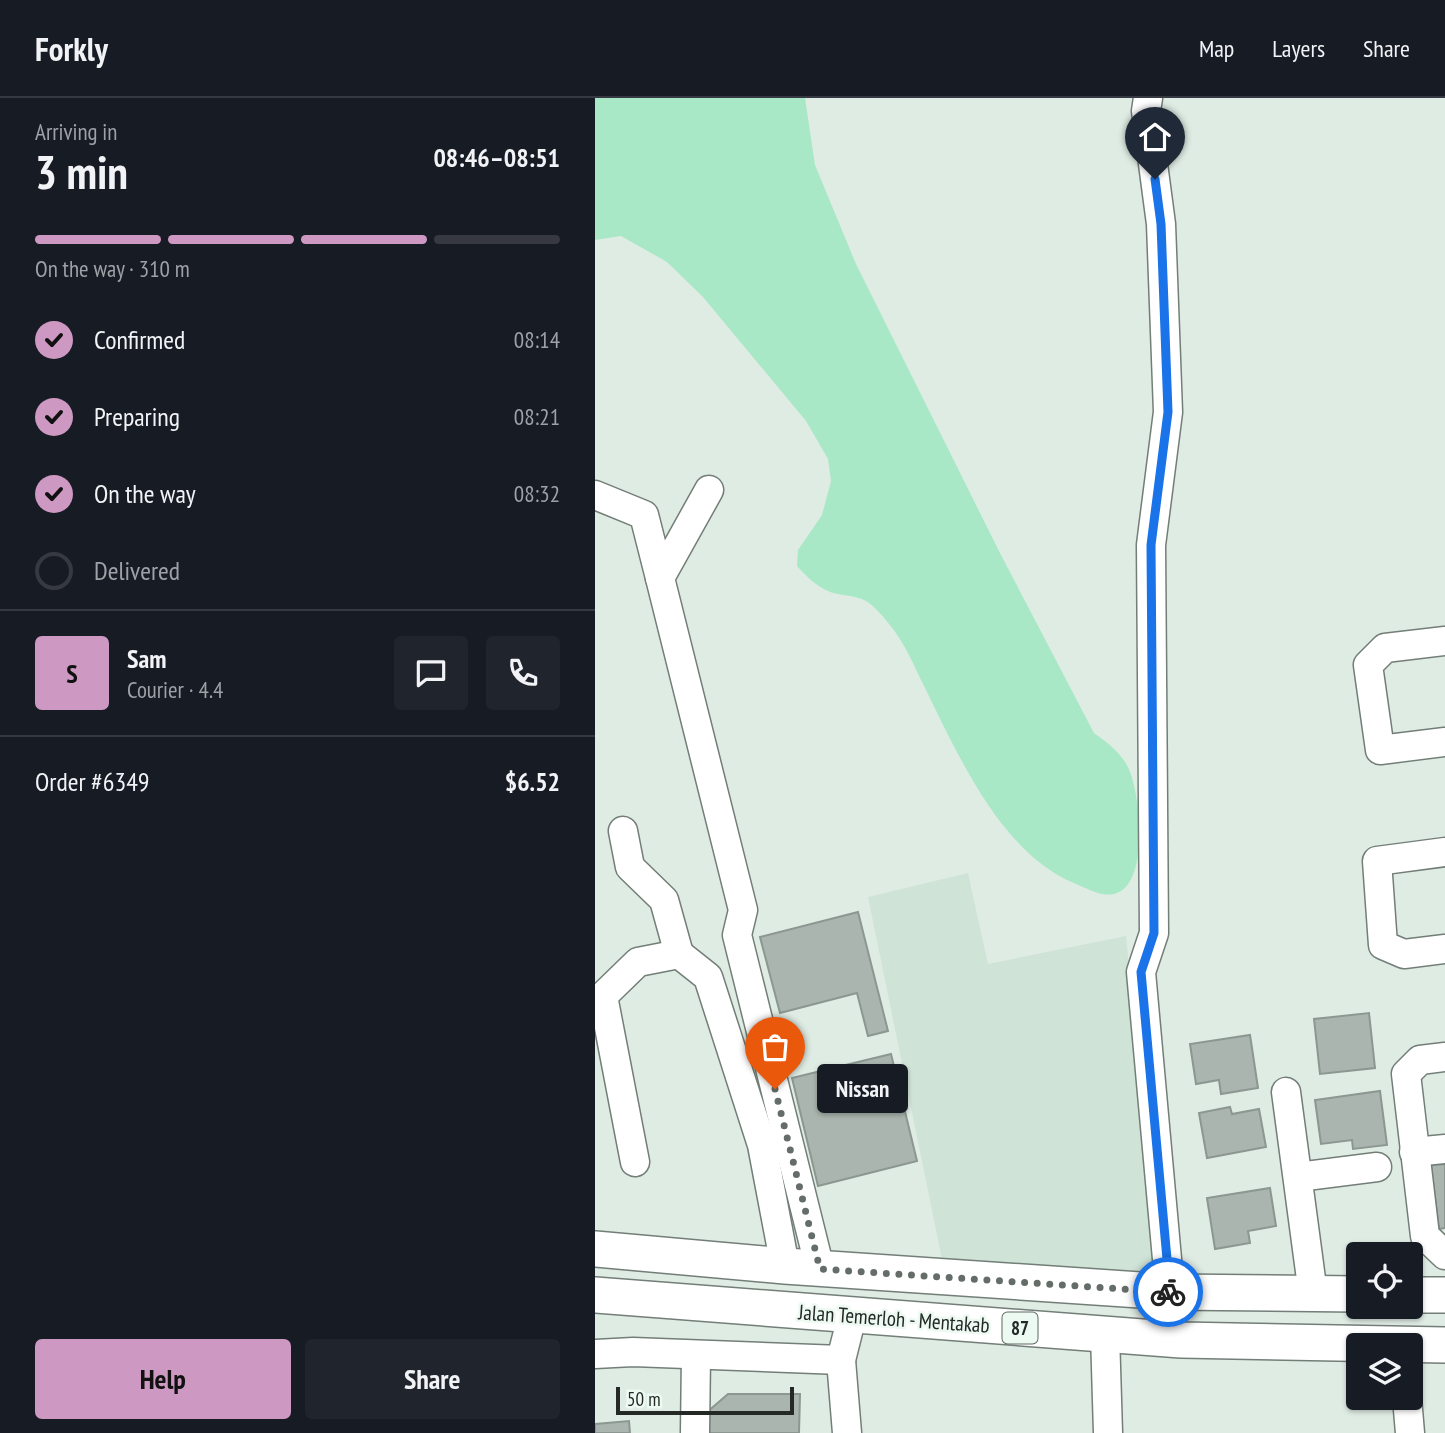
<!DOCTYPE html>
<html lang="en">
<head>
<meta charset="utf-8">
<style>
  :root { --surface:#171b24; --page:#20242c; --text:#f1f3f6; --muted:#9ea1a6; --line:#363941; --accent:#cd98c1 }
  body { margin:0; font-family:"PT Sans Narrow",sans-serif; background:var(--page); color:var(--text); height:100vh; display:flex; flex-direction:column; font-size:26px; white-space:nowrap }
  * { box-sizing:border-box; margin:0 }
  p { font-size:23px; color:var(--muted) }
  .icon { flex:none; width:38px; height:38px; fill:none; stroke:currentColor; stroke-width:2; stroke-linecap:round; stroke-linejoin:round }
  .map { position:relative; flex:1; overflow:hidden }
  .drawer { display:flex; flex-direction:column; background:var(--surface); width:595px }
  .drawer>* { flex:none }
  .tools { position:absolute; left:751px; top:1144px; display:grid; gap:14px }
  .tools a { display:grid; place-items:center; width:77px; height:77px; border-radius:7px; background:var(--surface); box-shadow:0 2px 5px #0004; font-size:35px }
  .scale { position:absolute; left:21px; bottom:18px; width:178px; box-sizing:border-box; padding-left:7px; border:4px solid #242926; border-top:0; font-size:19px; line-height:24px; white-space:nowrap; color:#242926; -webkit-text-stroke:5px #ecfaf2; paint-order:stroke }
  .pin { position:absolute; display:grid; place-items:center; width:60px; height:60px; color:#fff; margin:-72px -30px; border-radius:50% 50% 50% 0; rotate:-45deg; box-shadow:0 0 7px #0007 }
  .pin .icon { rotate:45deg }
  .courier { position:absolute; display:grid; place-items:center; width:70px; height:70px; margin:-35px; border:5px solid #1a73e8; border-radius:50%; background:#fff; color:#222; box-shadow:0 2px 9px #0007 }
  .bubble { position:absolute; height:49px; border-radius:7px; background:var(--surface); box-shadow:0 2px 5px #0004; font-size:23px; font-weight:600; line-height:49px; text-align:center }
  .headline em { font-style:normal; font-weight:600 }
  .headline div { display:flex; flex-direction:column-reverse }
  .headline { display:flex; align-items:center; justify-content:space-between; height:119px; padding:0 35px }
  h1 { font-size:46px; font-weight:600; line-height:52px }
  .bar { display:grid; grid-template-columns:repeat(4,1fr); gap:10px 7px; align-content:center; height:84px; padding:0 35px }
  .bar i { height:9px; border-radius:5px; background:var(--line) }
  .bar .active { background:var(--accent) }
  .bar p { grid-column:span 4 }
  .line { display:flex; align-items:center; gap:18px; padding:0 35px; border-top:2px solid var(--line) }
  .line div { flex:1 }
  .round { display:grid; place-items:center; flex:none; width:74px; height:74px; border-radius:7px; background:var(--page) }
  ol { padding:0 35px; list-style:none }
  li { display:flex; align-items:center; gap:21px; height:77px }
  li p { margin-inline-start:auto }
  li .icon { padding:7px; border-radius:50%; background:var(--accent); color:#111; stroke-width:4 }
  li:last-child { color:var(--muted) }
  li i { width:38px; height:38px; border:4px solid var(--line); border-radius:50% }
  .cta { display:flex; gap:14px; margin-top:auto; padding:14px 35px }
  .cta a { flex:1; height:80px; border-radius:7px; background:var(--accent); color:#111; font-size:28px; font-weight:600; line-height:80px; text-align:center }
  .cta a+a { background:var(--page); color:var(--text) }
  header { display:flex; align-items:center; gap:42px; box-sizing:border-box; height:98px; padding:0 35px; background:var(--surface); border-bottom:2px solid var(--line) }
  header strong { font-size:33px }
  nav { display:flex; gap:38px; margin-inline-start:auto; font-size:24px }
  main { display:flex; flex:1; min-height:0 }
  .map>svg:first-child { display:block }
</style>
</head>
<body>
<header>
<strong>Forkly</strong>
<nav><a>Map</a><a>Layers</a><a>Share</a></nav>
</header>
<main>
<section class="drawer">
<div class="headline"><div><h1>3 min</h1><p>Arriving in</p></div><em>08:46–08:51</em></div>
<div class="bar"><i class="active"></i><i class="active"></i><i class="active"></i><i></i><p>On the way · 310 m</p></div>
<ol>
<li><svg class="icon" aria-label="check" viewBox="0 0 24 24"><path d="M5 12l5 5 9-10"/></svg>Confirmed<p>08:14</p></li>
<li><svg class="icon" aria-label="check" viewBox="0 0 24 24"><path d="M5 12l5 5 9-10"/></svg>Preparing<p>08:21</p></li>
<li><svg class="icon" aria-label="check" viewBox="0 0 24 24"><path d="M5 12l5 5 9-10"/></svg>On the way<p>08:32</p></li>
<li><i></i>Delivered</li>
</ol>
<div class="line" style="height:126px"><b class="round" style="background:var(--accent);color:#111">S</b><div><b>Sam</b><p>Courier · 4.4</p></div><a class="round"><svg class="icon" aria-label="chat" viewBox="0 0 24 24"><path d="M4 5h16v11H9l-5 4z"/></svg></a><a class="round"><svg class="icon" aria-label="phone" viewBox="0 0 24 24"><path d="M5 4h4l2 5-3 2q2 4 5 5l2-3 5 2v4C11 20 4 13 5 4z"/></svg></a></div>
<div class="line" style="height:91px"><div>Order #6349</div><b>$6.52</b></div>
<div class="cta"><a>Help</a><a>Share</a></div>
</section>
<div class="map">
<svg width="850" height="1335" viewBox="0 0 850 1335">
  <rect width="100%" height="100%" fill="#dfece4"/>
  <polygon fill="#cfe3d7" points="373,775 393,866 531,838 564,1181 349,1171 273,799"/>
  <path fill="#a9e8c6" d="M0 0H210L220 67 261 166 405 455 499 635C513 645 529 657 535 674 545 698 555 788 519 796 506 799 491 790 479 785 406 755 363 657 330 590 319 568 310 545 294 526 288 518 279 508 271 503 260 497 247 498 235 494 221 488 212 479 202 468L203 452 227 417 236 383 233 361 211 323 108 199 72 164 26 138 0 142Z"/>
  <g fill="#a9b5ae" stroke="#8b9790" stroke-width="2">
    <polygon points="263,814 293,933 273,938 262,895 185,915 165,839"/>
    <polygon points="774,915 780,970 725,976 719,921"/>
    <polygon points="655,937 663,990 626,996 624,982 601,986 595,946"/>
    <polygon points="296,956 322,1063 223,1088 197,980"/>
    <polygon points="785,993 792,1047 758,1051 757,1042 726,1046 720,1002"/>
    <polygon points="635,1009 637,1016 664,1011 671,1049 612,1060 604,1015"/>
    <polygon points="850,1066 850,1130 844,1131 836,1067"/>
    <polygon points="675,1090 681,1128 653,1133 655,1145 620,1151 612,1100"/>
    <polygon points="133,1296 205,1296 204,1335 110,1335 111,1315"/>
    <polygon points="34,1323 35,1335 0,1335 0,1326"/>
  </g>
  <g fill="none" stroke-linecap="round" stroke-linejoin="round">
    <g stroke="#727e77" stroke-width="31">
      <g id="minor">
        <polyline points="553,0 551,13 566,126 573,314 556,447 559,835 546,874 575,1194"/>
        <polyline points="114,392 65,480 148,812 142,837 225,1171"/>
        <polyline points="0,397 49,417 65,480"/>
        <polyline points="850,543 790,550 773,567 785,652 850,644"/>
        <polyline points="28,733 35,769 69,802 84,856"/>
        <polyline points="850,754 782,763 788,847 809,856 850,851"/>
        <polyline points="850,959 825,962 811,976 830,1138 850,1157"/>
        <polyline points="691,994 718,1196"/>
        <polyline points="819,1054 850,1051"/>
        <polyline points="40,1064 8,898 43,864 84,856 113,879 167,1047 190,1168"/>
        <polyline points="703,1079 782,1069"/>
        <polyline points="510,1236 513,1335"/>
        <polyline points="0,1256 38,1254 246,1262 257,1218"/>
        <polyline points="246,1262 252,1335"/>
        <polyline points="812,1300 815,1335"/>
        <polyline points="100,1335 101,1257"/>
      </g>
    </g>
    <g stroke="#727e77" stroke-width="38">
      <g id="major">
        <polyline points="0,1151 190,1168 575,1194 763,1196"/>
        <polyline points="0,1197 586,1242 850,1247"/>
        <polyline points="816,1197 850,1197"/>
      </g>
    </g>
    <use href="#minor" stroke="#fff" stroke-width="28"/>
    <use href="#major" stroke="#fff" stroke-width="35"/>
  </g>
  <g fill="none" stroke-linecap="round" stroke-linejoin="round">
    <polyline stroke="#656d68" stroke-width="7" stroke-dasharray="0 12.6" points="180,991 225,1171 573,1194"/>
    <polyline stroke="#1a73e8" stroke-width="9" points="560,81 566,126 573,314 556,447 559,835 546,874 575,1194 573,1194"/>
  </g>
  <g text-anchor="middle" stroke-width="5" stroke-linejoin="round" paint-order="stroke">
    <rect fill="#ecfaf2" stroke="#606863" stroke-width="2" x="407.5" y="1214.5" width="35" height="31" rx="5"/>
    <g font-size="19" font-weight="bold" fill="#242926">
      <text x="425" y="1237">87</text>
    </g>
    <g font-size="21" fill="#242926" stroke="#ecfaf2">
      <text transform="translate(299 1221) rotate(4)" y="7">Jalan Temerloh - Mentakab</text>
    </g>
  </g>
</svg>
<div class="tools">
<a><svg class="icon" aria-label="locate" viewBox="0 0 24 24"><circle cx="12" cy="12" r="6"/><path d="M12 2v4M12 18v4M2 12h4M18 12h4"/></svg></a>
<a><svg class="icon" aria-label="layers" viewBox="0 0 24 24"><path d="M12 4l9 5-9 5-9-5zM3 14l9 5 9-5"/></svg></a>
</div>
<div class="scale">50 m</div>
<div class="pin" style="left:180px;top:991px;background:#ea580c"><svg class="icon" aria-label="bag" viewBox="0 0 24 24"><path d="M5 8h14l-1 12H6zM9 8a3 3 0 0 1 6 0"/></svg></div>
<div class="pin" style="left:560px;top:81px;background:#1f2937"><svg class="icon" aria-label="home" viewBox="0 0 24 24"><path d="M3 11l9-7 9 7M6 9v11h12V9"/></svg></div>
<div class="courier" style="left:573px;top:1194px"><svg class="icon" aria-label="bike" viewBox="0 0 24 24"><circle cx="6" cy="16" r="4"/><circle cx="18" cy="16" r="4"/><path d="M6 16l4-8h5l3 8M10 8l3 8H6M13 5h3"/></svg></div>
<div class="bubble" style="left:222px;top:966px;width:91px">Nissan</div>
</div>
</main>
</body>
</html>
